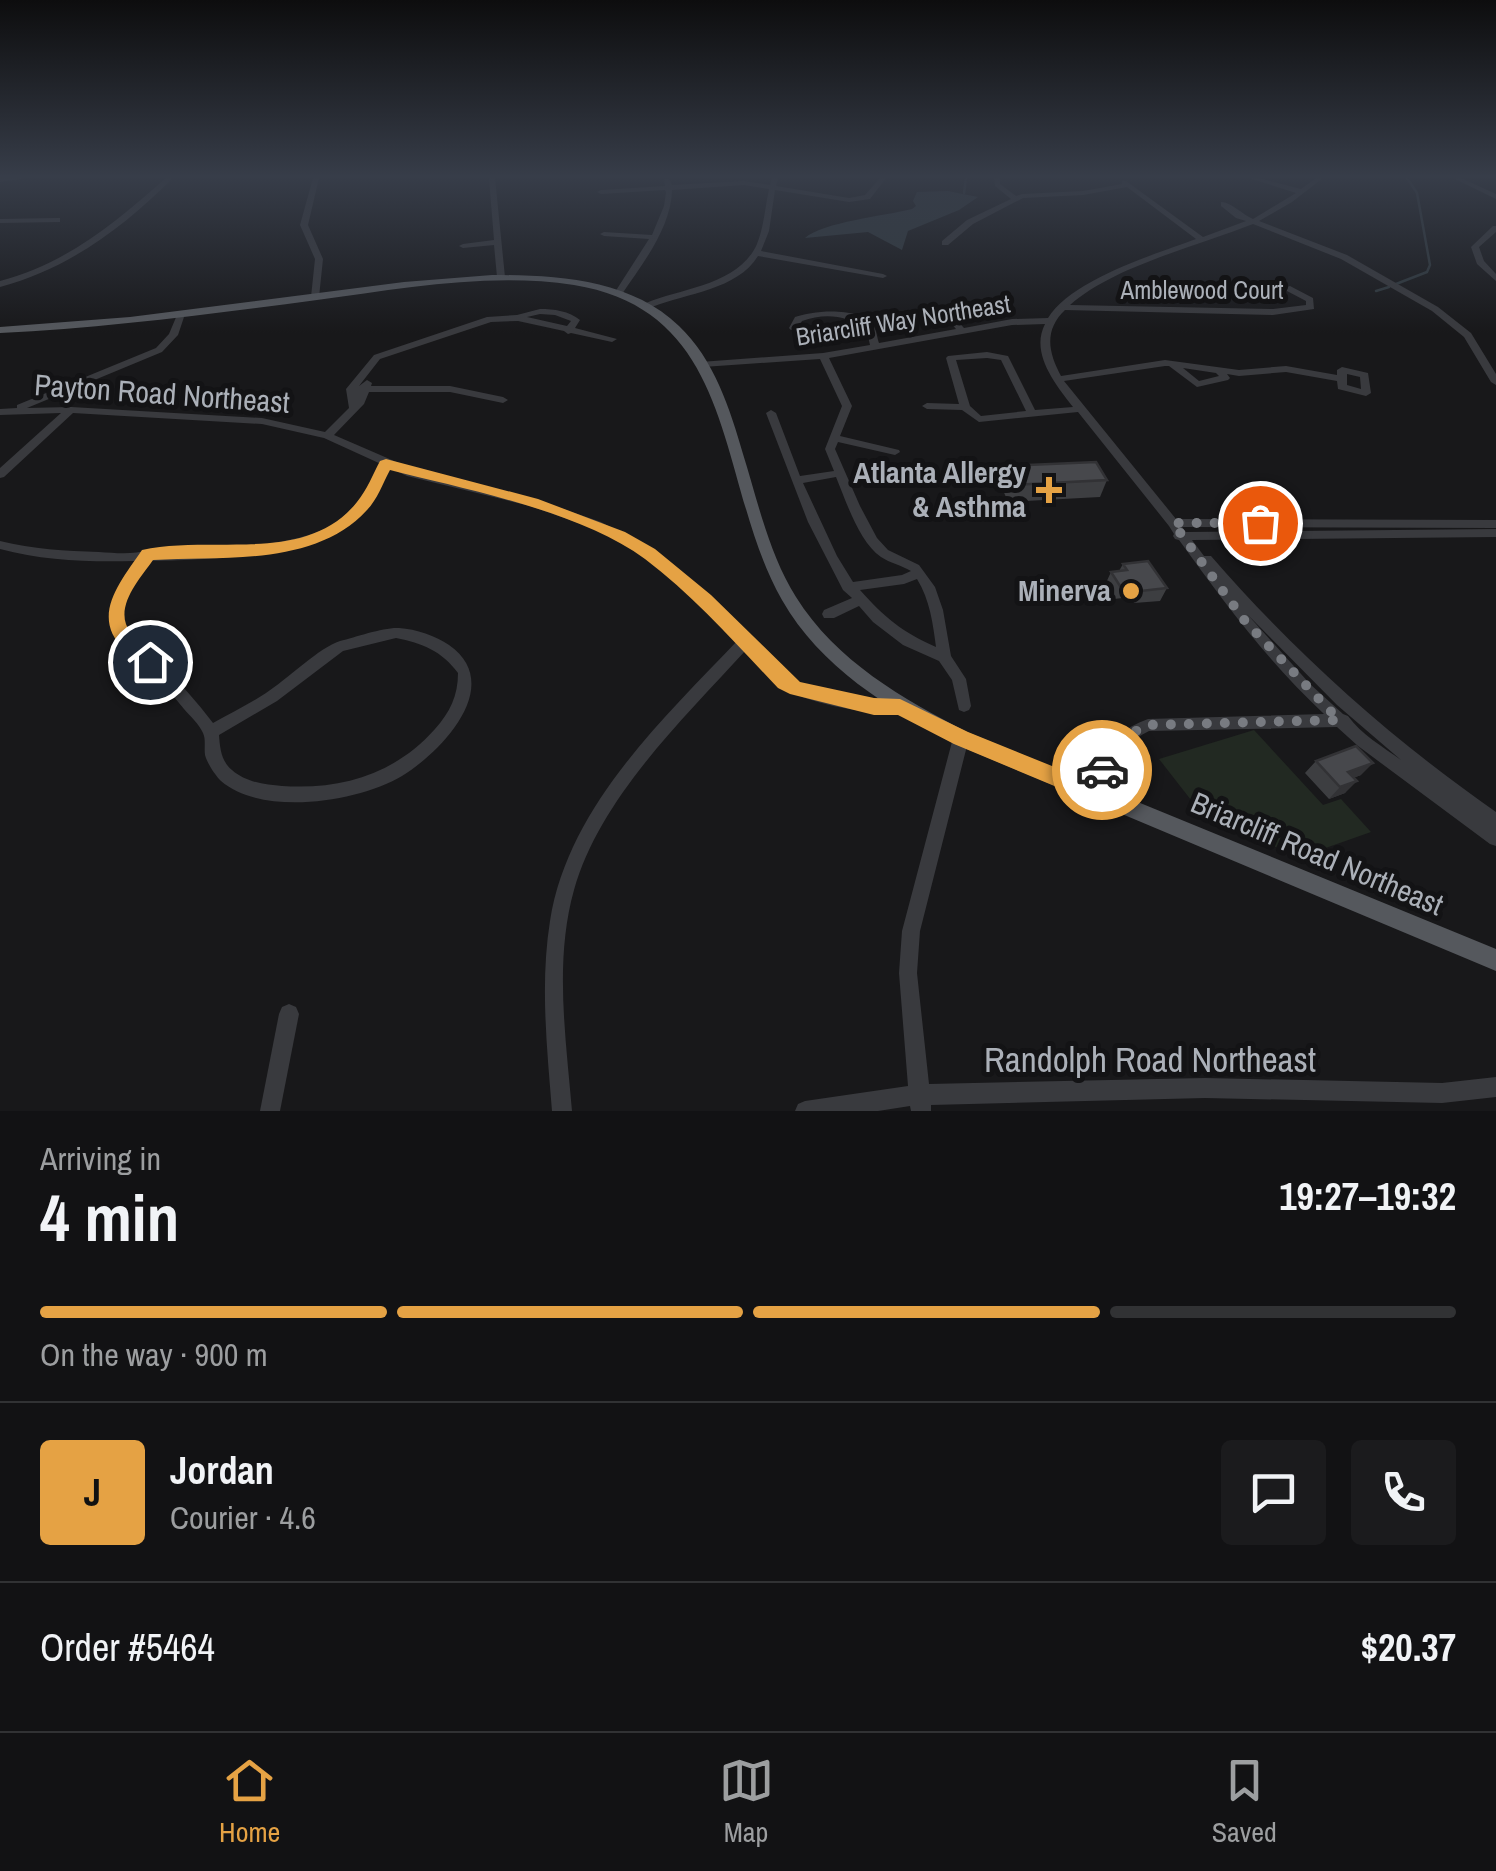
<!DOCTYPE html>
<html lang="en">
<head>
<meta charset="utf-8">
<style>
  :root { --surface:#121214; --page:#1b1b1d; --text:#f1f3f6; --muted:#9c9ea0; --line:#313234; --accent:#e5a244 }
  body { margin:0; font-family:"Archivo Narrow",sans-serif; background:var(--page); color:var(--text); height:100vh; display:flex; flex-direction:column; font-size:38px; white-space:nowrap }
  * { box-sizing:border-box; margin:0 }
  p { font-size:32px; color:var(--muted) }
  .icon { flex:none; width:55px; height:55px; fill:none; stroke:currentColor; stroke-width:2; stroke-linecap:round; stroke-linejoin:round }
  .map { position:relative; height:1111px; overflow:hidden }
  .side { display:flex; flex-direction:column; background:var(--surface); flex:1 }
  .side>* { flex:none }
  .pin { position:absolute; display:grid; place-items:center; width:85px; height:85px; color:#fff; margin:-42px; border:5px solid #fff; border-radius:50%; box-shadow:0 2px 10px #0007 }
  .courier { position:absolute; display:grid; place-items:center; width:100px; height:100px; margin:-50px; border:8px solid #e5a244; border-radius:50%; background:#fff; color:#222; box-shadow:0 2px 12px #0007 }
  .overview em { font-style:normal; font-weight:700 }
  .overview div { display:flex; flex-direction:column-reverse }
  .overview { display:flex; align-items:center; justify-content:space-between; height:170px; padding:0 40px }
  h1 { font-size:65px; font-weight:700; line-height:75px }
  .bar { display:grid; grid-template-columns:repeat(4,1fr); gap:15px 10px; align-content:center; height:120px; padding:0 40px }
  .bar i { height:12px; border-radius:8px; background:var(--line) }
  .bar .active { background:var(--accent) }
  .bar p { grid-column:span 4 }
  .line { display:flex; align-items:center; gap:25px; padding:0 40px; border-top:2px solid var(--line) }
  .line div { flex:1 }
  .round { display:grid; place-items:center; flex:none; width:105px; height:105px; border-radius:10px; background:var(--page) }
  .tab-bar { display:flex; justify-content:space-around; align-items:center; height:140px; border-top:2px solid var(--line); background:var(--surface); font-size:28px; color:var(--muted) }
  .tab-bar a { display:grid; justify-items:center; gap:5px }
  .tab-bar .active { color:var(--accent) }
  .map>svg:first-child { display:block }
</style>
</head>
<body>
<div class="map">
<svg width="1496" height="1111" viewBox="0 0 1496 1111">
  <rect width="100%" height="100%" fill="#18181a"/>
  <polygon fill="#222922" points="1254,730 1323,805 1341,799 1371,832 1300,857 1205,818 1159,759"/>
  <path fill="#313a3f" d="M948 191 978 197 959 210 908 231 902 250 868 232 805 238C823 222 884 216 912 209L916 206 913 201 917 192Z"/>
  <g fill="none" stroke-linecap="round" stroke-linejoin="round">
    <g stroke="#313a3f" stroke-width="2.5">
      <polyline points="964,193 966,178"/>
      <polyline points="1396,284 1427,272 1430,265 1417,193 1407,178"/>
      <polyline points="1376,291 1389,287"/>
    </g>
    <g fill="#393a3e" fill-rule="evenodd">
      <polygon points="0,178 27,178 0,182"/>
      <path d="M166 178H173C124 227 68 269 0 287V281C66 264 116 222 166 178Z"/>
      <polygon points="313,178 319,178 308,225 323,259 319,297 315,300 311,297 315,259 300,225"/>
      <polygon points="489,178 495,178 505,277 501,279 497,277 494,245 463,248 459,246 463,244 494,240"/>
      <path d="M667 178 670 180 672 185 744 181 770 185 772 178H778L776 186 849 198 865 195 880 178H886L870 199 849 202 775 190 769 231 761 251 883 274 887 276 883 278 758 256C737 290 687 293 652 307H646V303C682 288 739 285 757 244 764 227 765 207 769 189L744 185 672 190C671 228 643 263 622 294H616L615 292 649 239 604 236 600 234 604 232 652 235 664 206 666 192 665 190 601 194 597 192 601 190 665 186 664 180Z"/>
      <path d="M994 178H1000V184L1016 196 1022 194 1083 191 1122 184V181H1126L1203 237 1246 221 1236 218 1221 206V202C1231 202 1243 215 1253 219L1296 193 1249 178H1259L1301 189 1316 178H1323L1292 202 1259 221 1347 255 1438 307 1471 333 1496 374V385L1491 382 1464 337 1432 311 1341 259 1253 224C1198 246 1114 266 1070 305L1273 309 1306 305V301L1287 291V287L1290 286 1313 298 1314 309 1273 315 1065 310C1044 330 1048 352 1061 376L1165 360 1239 370 1286 366 1337 375V370L1342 367 1368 373 1371 393 1366 396 1338 389 1337 381 1286 372 1239 376 1227 374 1230 378 1228 380 1197 387 1169 366H1165L1064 381 1176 519 1496 520V528L1182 527 1186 532 1496 529V537L1192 540 1204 556H1211C1296 654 1390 738 1496 812V846L1490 844 1358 746 1337 727 1149 731C1117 747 1113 767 1101 798L1095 800 1089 798C1087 789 1089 784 1093 775 1103 747 1120 729 1148 719L1324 714C1268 662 1224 602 1179 540L1175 539 1173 536 1174 534 1169 526 1078 412 979 422 962 410 927 409 922 406 927 403 959 404 946 358 948 356 987 352 1008 356 1035 410 1073 407C1055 384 1030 353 1045 324L1012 325 829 358 852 406 840 436 899 450 900 452 895 455 838 442 835 449 860 506 877 538 888 550 919 565 935 587 943 610 951 656 966 679 971 706 969 710 964 712 959 710 952 680 939 661 903 645 873 622 859 606 834 618H824L822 614 824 610 852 598 843 590 808 522 766 413 771 410 776 413 800 476 834 471 825 449 842 406 820 359 703 367 700 366V362L823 353 870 345 866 328C846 315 824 313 802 321L797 330H791L789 328 795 317C814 310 861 306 874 327 877 332 877 338 879 343L956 329 946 317V310L950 307 953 308 954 317 964 328 1012 319 1048 318C1071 280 1155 254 1196 239L1127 187 1083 195 1023 198 973 224 948 245H942V241L967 220 1011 199 995 186ZM987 358 1001 360 1026 411 981 416 970 406 956 360ZM1183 368 1216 373 1219 376 1199 381ZM1347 374 1360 377 1361 389 1347 385ZM836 477C846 501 859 542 881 557 890 563 901 565 911 571L902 575 853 582 837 556 803 483ZM917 579C930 600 933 624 936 647 903 633 883 616 860 590L904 584ZM1247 614 1337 705 1401 760C1383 747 1361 734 1348 716L1343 714 1310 684Z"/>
      <polygon points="1453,178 1461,178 1496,194 1496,199"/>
      <polygon points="57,218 60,218 60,222 0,223 0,219"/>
      <polygon points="1493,226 1496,226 1496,232 1479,247 1484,261 1496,274 1496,281 1477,264 1471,247"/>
      <path d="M540 309C554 309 569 311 580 320L575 328 617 339 612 342 571 333 568 334 564 331 518 321 491 322 380 359 359 386 367 380 372 383 371 386H450L503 397 508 400 503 403 450 392H369L364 404 334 435 415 470 537 500 601 522 653 550 740 624 790 678 814 688 841 695 901 701 906 703 908 707 906 711C878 718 800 703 778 684 767 674 757 661 746 650 683 719 600 798 574 890 554 961 566 1039 572 1111H552C547 1048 540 984 550 921 568 807 662 720 738 640L730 632 645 556 593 528 530 506 407 476 390 468C378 492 364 514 342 529 302 557 199 560 149 561 132 581 112 613 132 638 140 648 152 655 161 664 180 683 197 702 213 723 231 713 249 704 266 693 286 680 320 647 340 641 356 637 384 627 399 628 416 629 436 636 449 645 506 685 441 752 402 776 358 802 263 817 221 781 215 775 207 763 205 755 204 748 206 739 203 733 199 724 190 716 184 709 171 693 158 678 143 664 136 657 127 652 121 643 101 615 116 586 135 561 89 562 44 561 0 549V541C33 549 65 551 99 552 115 553 133 555 148 550L153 552C198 551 295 548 332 525 355 510 369 488 381 464L324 438 262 424 73 413 4 477 0 478V468L61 413 0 415V409L17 408V405L156 348 169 334 177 315 184 317 178 335 162 352 27 408 71 407 262 418 325 432 349 408 346 389 374 355 487 317 517 315ZM540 314 555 315 571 321 567 326 527 317ZM396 638C422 643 442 651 458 673 458 696 450 712 435 729 395 774 342 790 282 786 266 785 245 782 232 770 221 761 220 748 219 735L277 701 343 651Z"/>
      <polygon points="961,731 966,733 969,738 920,931 917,973 929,1084 1205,1078 1442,1083 1496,1077 1496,1097 1442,1103 1205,1098 931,1105 931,1111 911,1111 910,1106 878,1111 795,1111 798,1104 805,1101 908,1086 899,973 902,931 953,738 956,733"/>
      <polygon points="289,1004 296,1007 299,1014 280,1111 260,1111 279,1014 282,1007"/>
    </g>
    <path fill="#55585d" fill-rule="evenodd" d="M492 275C556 275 630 279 679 326 714 359 730 409 743 454 758 502 769 554 796 597 836 661 903 699 967 732L1496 949V971L955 744C888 708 820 667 782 600 716 485 741 312 574 285 489 272 401 289 317 300 211 314 106 328 0 333V327L130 317 404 282Z"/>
  </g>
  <g fill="#3d3e41">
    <polygon points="1004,466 1107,480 1100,497 1008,502 1000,483"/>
    <polygon points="1123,564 1167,588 1160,601 1134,603 1131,597 1114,599 1105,585 1111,572 1119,571"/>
    <polygon points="1316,761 1361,775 1353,778 1345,793 1329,799 1305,773"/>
  </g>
  <g fill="#323235">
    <polygon points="1373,763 1361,775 1336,784 1348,772"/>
    <polygon points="1357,781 1345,793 1329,799 1340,787"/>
  </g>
  <g fill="#47484c" stroke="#323235" stroke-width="2.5">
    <polygon points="1096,462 1107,480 1013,485 1004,466"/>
    <polygon points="1148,561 1167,588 1141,591 1137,584 1120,586 1111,572 1127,570 1123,564"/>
    <polygon points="1356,746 1373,763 1348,772 1357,781 1340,787 1316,761"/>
  </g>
  <linearGradient id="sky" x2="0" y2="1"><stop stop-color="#0d0d0e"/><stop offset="0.53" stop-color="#373d49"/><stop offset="1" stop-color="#373d49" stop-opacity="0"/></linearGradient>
  <rect width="1496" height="333" fill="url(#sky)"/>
  <path fill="#e5a244" d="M386 459 538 499 625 532 655 549 711 595 800 682 874 698 900 699 968 732 1089 781 1095 764H1110L1113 770 1103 800H1088L954 744 898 715H874L790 694 778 688C735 643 694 596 645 559 580 511 468 490 390 470 383 483 377 500 367 510 315 567 222 556 153 560 139 580 112 609 131 633 139 644 152 651 160 662L150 669C140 665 133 657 125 650 89 617 121 581 142 550 211 534 306 566 357 502 367 490 373 474 380 461Z"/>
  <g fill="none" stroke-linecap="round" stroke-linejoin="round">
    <polyline stroke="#787b81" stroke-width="10" stroke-dasharray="0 18" points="1102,770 1120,739 1148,725 1339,720 1245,621 1173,523 1260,523"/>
  </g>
  <g fill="#e5a244" stroke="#131315" stroke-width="4">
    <path d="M1044 475h10v10h10v10h-10v10h-10v-10h-10v-10h10z"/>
    <circle cx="1131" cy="591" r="10"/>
  </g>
  <g text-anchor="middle" stroke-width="10" stroke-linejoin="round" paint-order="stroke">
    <g font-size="25" fill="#abb0b8" stroke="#131315">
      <text x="1202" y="299">Amblewood Court</text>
      <text transform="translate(903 320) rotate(-9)" y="9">Briarcliff Way Northeast</text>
    </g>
    <g font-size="30" fill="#abb0b8" stroke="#131315">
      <text transform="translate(162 394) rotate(4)" y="10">Payton Road Northeast</text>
      <text transform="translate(1317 854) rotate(23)" y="10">Briarcliff Road Northeast</text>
    </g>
    <g font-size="30" font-weight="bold" fill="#abb0b8" stroke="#131315" text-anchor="end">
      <text x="1026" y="483">Atlanta Allergy<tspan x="1026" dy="34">&amp; Asthma</tspan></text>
      <text x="1111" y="601">Minerva</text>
    </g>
    <g font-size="35" fill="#abb0b8" stroke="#131315">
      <text x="1150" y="1072">Randolph Road Northeast</text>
    </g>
  </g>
</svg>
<div class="pin" style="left:1260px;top:523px;background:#ea580c"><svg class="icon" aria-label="bag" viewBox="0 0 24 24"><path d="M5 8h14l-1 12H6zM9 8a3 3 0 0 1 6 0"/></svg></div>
<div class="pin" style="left:150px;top:662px;background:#1f2937"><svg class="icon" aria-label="home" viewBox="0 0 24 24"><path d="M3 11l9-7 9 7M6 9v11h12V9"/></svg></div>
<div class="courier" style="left:1102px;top:770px"><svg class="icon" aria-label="car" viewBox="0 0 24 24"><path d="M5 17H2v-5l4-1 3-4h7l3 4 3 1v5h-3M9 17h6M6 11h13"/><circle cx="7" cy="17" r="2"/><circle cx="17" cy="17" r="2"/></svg></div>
</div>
<section class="side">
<div class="overview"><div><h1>4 min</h1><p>Arriving in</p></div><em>19:27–19:32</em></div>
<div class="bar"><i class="active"></i><i class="active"></i><i class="active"></i><i></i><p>On the way · 900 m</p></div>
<div class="line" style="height:180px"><b class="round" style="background:var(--accent);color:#111">J</b><div><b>Jordan</b><p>Courier · 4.6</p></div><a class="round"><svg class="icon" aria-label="chat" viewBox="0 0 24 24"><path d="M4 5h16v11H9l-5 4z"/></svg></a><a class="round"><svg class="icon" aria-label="phone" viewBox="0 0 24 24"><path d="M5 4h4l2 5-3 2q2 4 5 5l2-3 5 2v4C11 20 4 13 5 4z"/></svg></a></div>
<div class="line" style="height:130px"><div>Order #5464</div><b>$20.37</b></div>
</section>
<nav class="tab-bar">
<a class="active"><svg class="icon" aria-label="home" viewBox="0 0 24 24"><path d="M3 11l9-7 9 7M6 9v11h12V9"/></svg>Home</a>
<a><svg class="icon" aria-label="map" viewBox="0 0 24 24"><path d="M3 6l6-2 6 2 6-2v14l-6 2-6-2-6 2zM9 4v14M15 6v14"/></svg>Map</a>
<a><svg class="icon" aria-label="saved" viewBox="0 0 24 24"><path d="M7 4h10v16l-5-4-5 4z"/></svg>Saved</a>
</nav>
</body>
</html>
